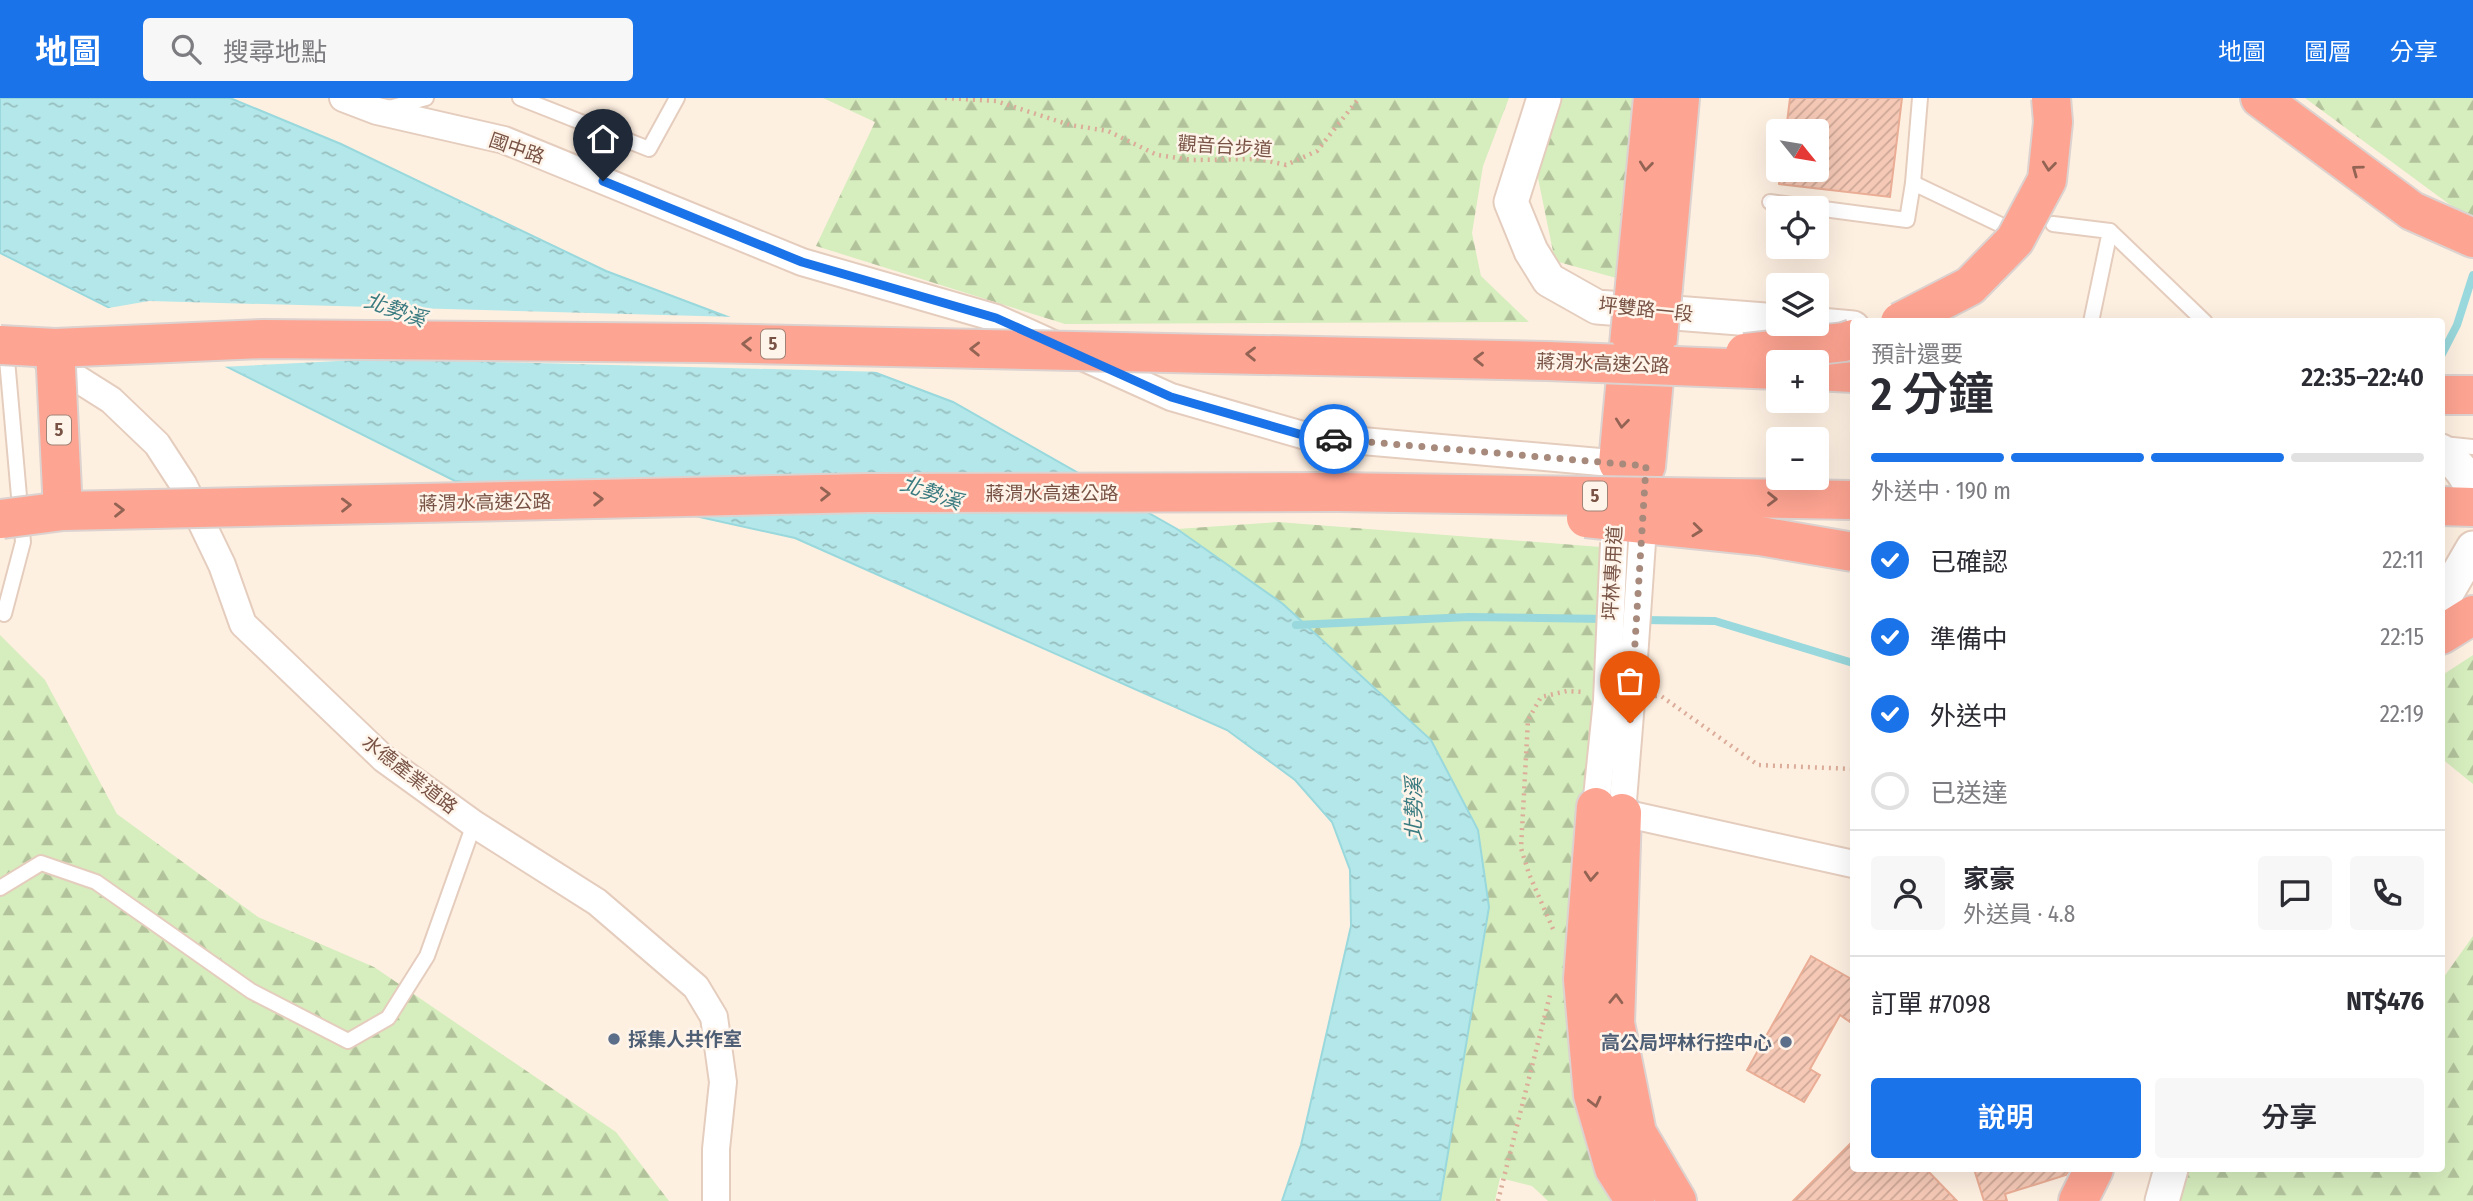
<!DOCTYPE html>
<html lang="zh-TW">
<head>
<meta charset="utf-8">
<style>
  :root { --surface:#fff; --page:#f7f7f7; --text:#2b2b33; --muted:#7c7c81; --line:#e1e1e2; --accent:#1a73e8 }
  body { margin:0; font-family:"Fira Sans Condensed","Noto Sans TC",sans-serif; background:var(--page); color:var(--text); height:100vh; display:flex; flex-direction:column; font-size:26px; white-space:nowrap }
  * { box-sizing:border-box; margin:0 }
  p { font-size:23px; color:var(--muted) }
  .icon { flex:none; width:38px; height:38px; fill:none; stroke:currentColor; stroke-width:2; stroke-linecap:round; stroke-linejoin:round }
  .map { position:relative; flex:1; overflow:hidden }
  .panel { position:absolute; left:1850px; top:220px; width:595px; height:854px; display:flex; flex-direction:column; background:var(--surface); border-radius:7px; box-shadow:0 7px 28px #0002 }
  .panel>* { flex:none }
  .needle { width:46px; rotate:120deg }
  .buttons { position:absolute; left:1766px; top:21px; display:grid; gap:14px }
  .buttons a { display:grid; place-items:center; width:63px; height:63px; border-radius:7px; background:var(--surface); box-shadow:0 7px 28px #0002; font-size:35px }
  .pin { position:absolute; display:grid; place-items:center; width:60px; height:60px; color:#fff; margin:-72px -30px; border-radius:50% 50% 50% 0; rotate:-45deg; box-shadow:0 0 7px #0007 }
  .pin .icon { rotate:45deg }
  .courier { position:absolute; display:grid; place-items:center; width:70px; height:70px; margin:-35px; border:5px solid #1a73e8; border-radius:50%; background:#fff; color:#222; box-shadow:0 2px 9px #0007 }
  .overview em { font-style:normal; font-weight:600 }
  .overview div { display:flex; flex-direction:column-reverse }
  .overview { display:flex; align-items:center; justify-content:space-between; height:119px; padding:0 21px }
  h1 { font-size:46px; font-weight:600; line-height:52px }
  .bar { display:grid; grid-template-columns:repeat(4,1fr); gap:10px 7px; align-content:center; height:84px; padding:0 21px }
  .bar i { height:9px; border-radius:5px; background:var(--line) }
  .bar .on { background:var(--accent) }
  .bar p { grid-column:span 4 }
  .line { display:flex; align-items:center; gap:18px; padding:0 21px; border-top:2px solid var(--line) }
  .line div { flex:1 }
  .round { display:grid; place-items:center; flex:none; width:74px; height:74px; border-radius:7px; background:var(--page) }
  ol { padding:0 21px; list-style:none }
  li { display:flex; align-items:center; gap:21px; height:77px }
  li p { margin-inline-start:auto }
  li .icon { padding:7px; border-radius:50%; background:var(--accent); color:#fff; stroke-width:4 }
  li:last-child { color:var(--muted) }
  li i { width:38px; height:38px; border:4px solid var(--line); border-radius:50% }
  .primary-button { display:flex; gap:14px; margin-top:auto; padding:14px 21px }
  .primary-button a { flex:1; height:80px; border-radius:7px; background:var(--accent); color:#fff; font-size:28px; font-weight:600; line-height:80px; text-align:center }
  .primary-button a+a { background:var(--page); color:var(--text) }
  header { display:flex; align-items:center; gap:42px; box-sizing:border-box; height:98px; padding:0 35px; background:var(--accent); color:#fff }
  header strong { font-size:33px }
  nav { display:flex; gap:38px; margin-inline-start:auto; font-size:24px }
  .search { width:490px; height:63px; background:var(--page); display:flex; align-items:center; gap:18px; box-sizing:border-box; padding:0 24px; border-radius:7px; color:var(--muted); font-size:26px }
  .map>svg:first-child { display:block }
</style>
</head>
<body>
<header>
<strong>地圖</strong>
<div class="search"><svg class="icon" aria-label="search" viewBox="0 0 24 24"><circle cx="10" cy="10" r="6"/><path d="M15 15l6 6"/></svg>搜尋地點</div>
<nav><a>地圖</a><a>圖層</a><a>分享</a></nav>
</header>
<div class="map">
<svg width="2473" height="1103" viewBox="0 0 2473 1103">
  <defs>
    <pattern id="forest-firs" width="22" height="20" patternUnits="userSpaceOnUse" patternTransform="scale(1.75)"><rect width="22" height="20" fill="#d6edbe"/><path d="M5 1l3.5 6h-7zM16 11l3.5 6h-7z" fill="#b2c39c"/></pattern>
    <pattern id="water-ripples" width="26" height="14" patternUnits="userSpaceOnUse" patternTransform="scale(1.75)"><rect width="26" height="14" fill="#b4e7e9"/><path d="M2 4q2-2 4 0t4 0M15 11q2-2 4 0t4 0" fill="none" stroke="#97bebf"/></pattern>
    <pattern id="building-hatch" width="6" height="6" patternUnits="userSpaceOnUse" patternTransform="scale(1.75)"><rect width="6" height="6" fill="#f6c9b6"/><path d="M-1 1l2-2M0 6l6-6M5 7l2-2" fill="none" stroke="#cca696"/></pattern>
  </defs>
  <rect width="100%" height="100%" fill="#fef0e1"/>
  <g fill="url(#forest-firs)">
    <polygon points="823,0 1509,0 1483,68 1472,135 1481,178 1529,224 1065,226 816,148 875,24"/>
    <polygon points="1561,0 1644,0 1627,183 1555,163 1538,80 1553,17"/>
    <polygon points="2305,0 2473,0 2473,122 2472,123"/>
    <polygon points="1278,424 1601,449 1642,1103 1548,1103 1532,1088 1500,1080 1495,1103 1440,1103 1489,809 1379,593 1283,506 1177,431"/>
    <polygon points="0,537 45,582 117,716 258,819 374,869 616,1034 669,1103 0,1103"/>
    <polygon points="2473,557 2473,686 2441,660 2441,578"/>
    <polygon points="2473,838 2473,1103 2180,1103 2190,1071 2441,1071 2441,883"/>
  </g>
  <polygon fill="url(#water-ripples)" stroke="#99d8dc" stroke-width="2" points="0,0 230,0 341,46 606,173 953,304 1177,431 1283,506 1431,642 1478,732 1489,809 1440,1103 1282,1103 1301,1047 1351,828 1350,772 1332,724 1295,682 1227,632 795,440 618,401 455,383 0,155"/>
  <polygon fill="#fef0e1" points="149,203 736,219 884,274 378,261 220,269 103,211"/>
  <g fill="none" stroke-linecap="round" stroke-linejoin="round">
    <g stroke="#99d8dc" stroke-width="8">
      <polyline points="2441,258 2457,227 2473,177"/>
      <polyline points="1642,522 1715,523 1853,565"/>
      <polyline points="1296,527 1469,519 1608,521"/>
    </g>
  </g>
  <g fill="url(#building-hatch)" stroke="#eaad95" stroke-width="2">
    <polygon points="1790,0 1902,0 1890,99 1779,86 1781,72 1816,72 1816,33 1786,33"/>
    <polygon points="1811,858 1853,882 1853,926 1840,917 1810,971 1820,977 1804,1004 1747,972"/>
    <polygon points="1853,1043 1853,1071 1926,1071 1957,1103 1793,1103"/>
    <polygon points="1974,1071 2070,1071 2066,1077 2005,1096 2007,1103 1984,1103"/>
  </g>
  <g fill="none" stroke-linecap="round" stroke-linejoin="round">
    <g stroke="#e5cdbe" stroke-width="18">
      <g id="service">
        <polyline points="520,0 649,51 677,0"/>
        <polyline points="389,10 426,0"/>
        <polyline points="1913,85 1920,0"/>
        <polyline points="1770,104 1815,110"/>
        <polyline points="1816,110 1907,122 1913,85 2001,127"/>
        <polyline points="2053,126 2110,133 2091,224"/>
        <polyline points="2110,133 2205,224"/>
        <polyline points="2443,346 2473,349"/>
        <polyline points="4,516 23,444 6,250"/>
        <polyline points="0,790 41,765 96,784 251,893 348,943 388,920 427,858 474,726"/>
      </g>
    </g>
    <g stroke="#e5cdbe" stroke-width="30">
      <g id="minor">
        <polyline points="343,0 377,13 504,42 802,164 996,220 1171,299 1306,338 1634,367"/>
        <polyline points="46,261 111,302 157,346 183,386 222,467 243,526 384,661 474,726 597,804 696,889 714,919 723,984 716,1051 716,1103"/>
        <polyline points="1607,602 1596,709 1853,766"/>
        <polyline points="1622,715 1631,604"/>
      </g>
    </g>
    <g stroke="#e5cdbe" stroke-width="37">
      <g id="tertiary">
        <polyline points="1544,0 1511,104 1531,153 1549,182 1597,209 1778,223"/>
        <polyline points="1809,226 1853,230"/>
        <path d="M2441 353C2458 366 2470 379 2473 400"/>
        <polyline points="2441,505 2473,450"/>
        <polyline points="2162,1103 2171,1071"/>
      </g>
    </g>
    <g stroke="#dcd2cf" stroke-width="42">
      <g id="motorway">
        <polyline points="2260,0 2412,113 2473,140"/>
        <polyline points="1635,187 1653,0"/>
        <polyline points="1663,189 1680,0"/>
        <polyline points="1816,273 1853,275"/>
        <polyline points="2441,297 2473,297"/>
        <polyline points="1618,365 1630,236"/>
        <polyline points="1646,368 1658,238"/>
        <polyline points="2441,408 2473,409"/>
        <polyline points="2441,537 2473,517"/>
        <polyline points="1596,709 1583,881 1593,997 1614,1070 1635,1103"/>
        <polyline points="1622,715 1615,925 1637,1035 1677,1103"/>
        <polyline points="2078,1103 2094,1071"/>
      </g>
    </g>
    <g stroke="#dbac99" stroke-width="4.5" stroke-dasharray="2 5" stroke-linecap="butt">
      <polyline points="945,0 996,3 1070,27 1108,33 1157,57 1193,62 1260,61 1286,67 1317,53 1359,0"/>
      <polyline points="1655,598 1661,598 1758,667 1853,671"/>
      <polyline points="1553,831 1529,776 1521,750 1528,622 1541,599 1567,593 1583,594"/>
      <polyline points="1498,1103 1550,897"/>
    </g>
    <use href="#service" stroke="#fff" stroke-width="14"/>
    <use href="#minor" stroke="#fff" stroke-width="26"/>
    <use href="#tertiary" stroke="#fff" stroke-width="33"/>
    <use href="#motorway" stroke="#fea492" stroke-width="38"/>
    <g stroke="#e5cdbe" stroke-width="30" stroke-linecap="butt">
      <g id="minor-bridge">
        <polyline points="1607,602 1614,445"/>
        <polyline points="1631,604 1642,444"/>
      </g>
    </g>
    <g stroke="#dcd2cf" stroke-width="42" stroke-linecap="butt">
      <g id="motorway-bridge">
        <polyline points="1900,224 1970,188 2015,142 2047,82 2053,24 2051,0"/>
        <polyline points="1630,236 1635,187"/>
        <polyline points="1658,238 1663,189"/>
        <polyline points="0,247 55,250 263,241 702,245 1547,263 1778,272"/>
        <polyline points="55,250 63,413"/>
        <polyline points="1745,255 1844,244 1853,241"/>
        <polyline points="1586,420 1760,438 1853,454"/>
        <polyline points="2,421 63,413 867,395 1336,394 1853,402"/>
      </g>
    </g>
    <use href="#minor-bridge" stroke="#fff" stroke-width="26"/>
    <use href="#motorway-bridge" stroke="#fea492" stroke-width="38"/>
  </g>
  <defs><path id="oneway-chevron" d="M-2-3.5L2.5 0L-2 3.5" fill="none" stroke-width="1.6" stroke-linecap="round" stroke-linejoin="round" transform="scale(1.75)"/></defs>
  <g stroke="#936354">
    <use href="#oneway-chevron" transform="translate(1646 68) rotate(96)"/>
    <use href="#oneway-chevron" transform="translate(2049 68) rotate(96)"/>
    <use href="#oneway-chevron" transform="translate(2357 72) rotate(-144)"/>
    <use href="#oneway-chevron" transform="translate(747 246) rotate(-179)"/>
    <use href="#oneway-chevron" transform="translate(975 251) rotate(-179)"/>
    <use href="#oneway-chevron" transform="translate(1251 256) rotate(-179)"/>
    <use href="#oneway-chevron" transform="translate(1479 261) rotate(-179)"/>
    <use href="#oneway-chevron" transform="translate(1622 325) rotate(96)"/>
    <use href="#oneway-chevron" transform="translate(825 396) rotate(-1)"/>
    <use href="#oneway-chevron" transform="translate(598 401) rotate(-1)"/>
    <use href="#oneway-chevron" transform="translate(1772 401) rotate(1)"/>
    <use href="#oneway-chevron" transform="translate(346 407) rotate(-1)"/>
    <use href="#oneway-chevron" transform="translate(119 412) rotate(-1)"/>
    <use href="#oneway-chevron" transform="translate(1697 432) rotate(6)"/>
    <use href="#oneway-chevron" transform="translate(1591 778) rotate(94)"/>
    <use href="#oneway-chevron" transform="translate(1616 901) rotate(-88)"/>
    <use href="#oneway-chevron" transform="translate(1595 1004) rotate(76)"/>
  </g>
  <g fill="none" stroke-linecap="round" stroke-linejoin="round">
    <polyline stroke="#a78a7c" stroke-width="7" stroke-dasharray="0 12.6" points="1334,341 1646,368 1630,625"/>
    <polyline stroke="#1a73e8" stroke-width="9" points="603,83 802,164 996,220 1171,299 1306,338 1334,341"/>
  </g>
  <g fill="#5c6f8a" stroke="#fff4e9" stroke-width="2.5">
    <circle cx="614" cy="941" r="7"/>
    <circle cx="1786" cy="944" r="7"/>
  </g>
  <g text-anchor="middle" stroke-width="5" stroke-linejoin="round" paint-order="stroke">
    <g fill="#fff4e9" stroke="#a08376" stroke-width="2">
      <rect x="761" y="231.5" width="24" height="29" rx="5"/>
      <rect x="47" y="317.5" width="24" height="29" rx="5"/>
      <rect x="1583" y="383.5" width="24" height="29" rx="5"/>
    </g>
    <g font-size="18" font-weight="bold" fill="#785345">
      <text x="773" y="252">5</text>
      <text x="59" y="338">5</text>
      <text x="1595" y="404">5</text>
    </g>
    <g font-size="19" fill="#785345" stroke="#fff4e9">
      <text transform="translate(1225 48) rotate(4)" y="7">觀音台步道</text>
      <text transform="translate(517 50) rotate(19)" y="7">國中路</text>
      <text transform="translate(1646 211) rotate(6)" y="7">坪雙路一段</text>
      <text transform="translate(1603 265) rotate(2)" y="7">蔣渭水高速公路</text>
      <text x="1052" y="402">蔣渭水高速公路</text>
      <text transform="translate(485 404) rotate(-1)" y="7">蔣渭水高速公路</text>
      <text transform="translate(1612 475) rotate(-87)" y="7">坪林專用道</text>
      <text transform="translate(410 676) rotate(38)" y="7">水德產業道路</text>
    </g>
    <g font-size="19" font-weight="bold" fill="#4e5e75" stroke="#fff4e9" text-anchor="start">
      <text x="628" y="948">採集人共作室</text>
      <text x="1772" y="951" text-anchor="end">高公局坪林行控中心</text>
    </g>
    <g font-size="21" font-style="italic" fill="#387a7f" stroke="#fff4e9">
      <text transform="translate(395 212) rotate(19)" y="7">北勢溪</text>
      <text transform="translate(931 395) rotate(19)" y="7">北勢溪</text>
      <text transform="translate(1414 711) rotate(-90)" y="7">北勢溪</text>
    </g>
  </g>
</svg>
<div class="buttons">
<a><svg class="needle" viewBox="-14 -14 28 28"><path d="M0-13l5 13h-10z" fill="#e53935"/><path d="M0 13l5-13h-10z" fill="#7c7c81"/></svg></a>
<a><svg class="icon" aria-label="locate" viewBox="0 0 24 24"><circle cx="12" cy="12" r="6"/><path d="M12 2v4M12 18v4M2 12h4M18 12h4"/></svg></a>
<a><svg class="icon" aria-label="layers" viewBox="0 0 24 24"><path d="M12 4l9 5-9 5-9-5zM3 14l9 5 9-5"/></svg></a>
<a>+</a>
<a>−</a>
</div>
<div class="pin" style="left:1630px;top:625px;background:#ea580c"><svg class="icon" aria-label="bag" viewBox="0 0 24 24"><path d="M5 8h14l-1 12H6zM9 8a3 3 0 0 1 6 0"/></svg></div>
<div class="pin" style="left:603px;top:83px;background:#1f2937"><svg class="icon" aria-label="home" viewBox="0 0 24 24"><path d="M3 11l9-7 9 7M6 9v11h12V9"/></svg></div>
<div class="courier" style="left:1334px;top:341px"><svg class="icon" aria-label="car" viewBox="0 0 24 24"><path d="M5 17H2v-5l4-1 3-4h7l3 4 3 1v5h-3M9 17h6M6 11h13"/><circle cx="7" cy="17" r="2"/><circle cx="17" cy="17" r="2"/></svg></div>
<section class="panel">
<div class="overview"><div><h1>2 分鐘</h1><p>預計還要</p></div><em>22:35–22:40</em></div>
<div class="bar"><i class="on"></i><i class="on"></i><i class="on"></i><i></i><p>外送中 · 190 m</p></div>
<ol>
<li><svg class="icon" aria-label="check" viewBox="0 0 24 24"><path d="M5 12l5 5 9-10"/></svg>已確認<p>22:11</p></li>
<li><svg class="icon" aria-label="check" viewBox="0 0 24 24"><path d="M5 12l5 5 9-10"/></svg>準備中<p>22:15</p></li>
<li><svg class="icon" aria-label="check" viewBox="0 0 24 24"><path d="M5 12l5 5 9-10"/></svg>外送中<p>22:19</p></li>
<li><i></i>已送達</li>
</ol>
<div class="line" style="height:126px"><a class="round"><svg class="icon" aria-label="person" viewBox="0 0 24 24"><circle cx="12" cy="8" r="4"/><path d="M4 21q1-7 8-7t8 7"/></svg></a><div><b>家豪</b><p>外送員 · 4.8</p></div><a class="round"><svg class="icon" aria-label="chat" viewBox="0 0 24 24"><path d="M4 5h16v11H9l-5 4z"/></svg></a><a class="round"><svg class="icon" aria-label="phone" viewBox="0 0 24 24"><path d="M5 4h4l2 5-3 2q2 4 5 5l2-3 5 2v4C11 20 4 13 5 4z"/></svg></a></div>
<div class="line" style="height:91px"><div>訂單 #7098</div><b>NT$476</b></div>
<div class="primary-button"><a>說明</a><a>分享</a></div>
</section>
</div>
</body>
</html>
